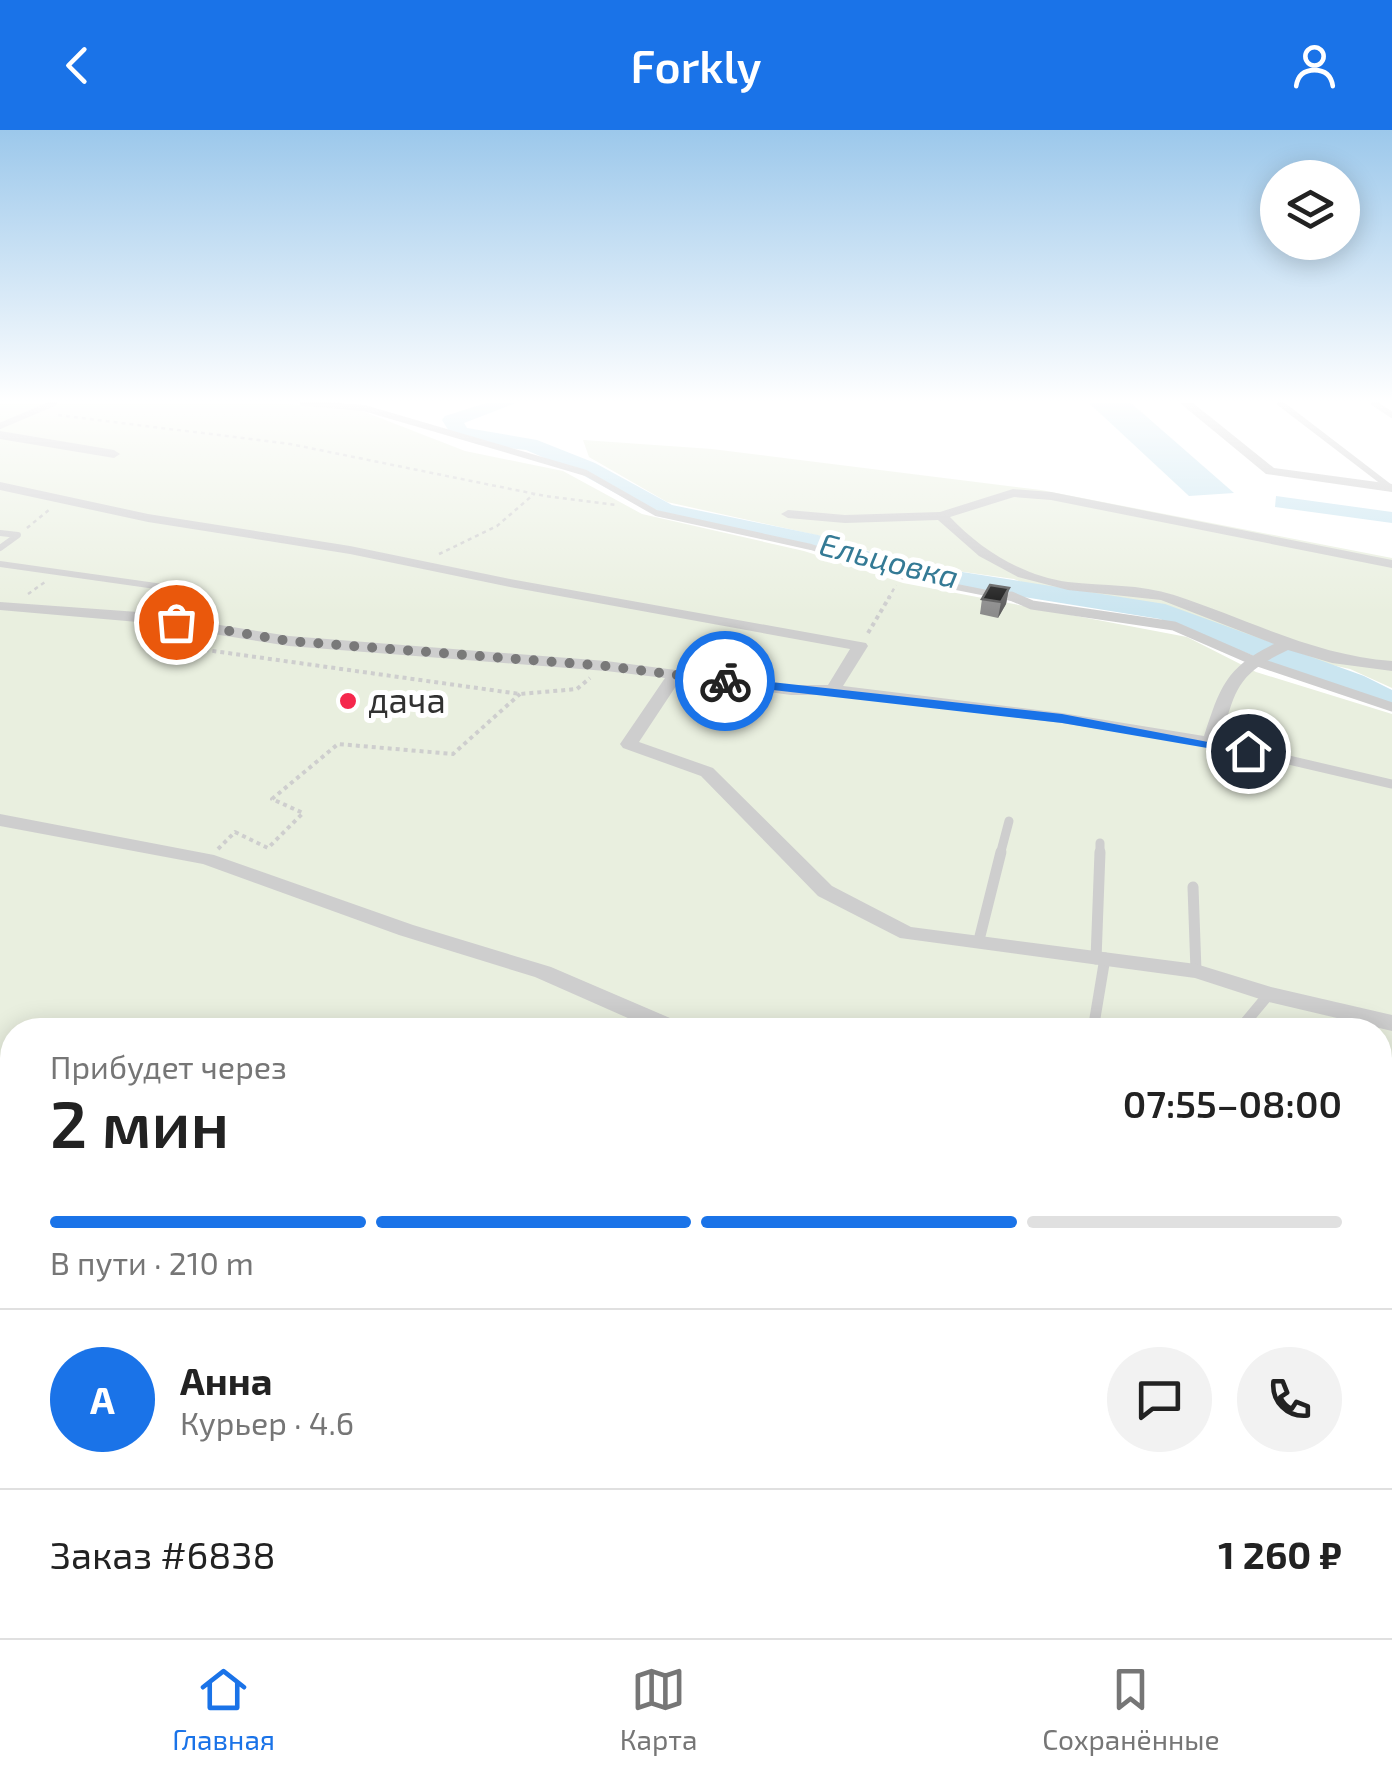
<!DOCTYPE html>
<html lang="ru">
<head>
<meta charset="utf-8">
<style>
  :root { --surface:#fff; --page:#f2f2f2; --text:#222; --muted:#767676; --line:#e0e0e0; --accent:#1a73e8 }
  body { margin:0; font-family:"Exo 2",sans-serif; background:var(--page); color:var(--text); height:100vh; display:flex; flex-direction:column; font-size:38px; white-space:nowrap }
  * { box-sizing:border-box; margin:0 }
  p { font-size:32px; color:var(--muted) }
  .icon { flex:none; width:55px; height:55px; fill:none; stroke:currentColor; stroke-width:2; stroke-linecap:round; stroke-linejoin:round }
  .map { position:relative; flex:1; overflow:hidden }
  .panel { position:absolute; left:0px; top:888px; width:1392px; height:622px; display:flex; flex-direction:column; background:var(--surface); border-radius:40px 40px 0 0; box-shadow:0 5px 25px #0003 }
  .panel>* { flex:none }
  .fabs { position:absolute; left:1260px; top:30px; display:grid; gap:20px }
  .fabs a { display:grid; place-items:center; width:100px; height:100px; border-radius:50%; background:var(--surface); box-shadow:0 5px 25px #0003; font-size:50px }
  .pin { position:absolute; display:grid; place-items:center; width:85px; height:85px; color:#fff; margin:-42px; border:5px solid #fff; border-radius:50%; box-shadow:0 2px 10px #0007 }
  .courier { position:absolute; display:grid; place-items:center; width:100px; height:100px; margin:-50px; border:8px solid #1a73e8; border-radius:50%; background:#fff; color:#222; box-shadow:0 2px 12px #0007 }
  .overview em { font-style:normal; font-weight:600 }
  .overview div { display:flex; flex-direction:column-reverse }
  .overview { display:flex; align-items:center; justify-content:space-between; height:170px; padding:0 50px }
  h1 { font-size:65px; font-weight:600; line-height:75px }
  .bar { display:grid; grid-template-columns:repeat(4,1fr); gap:15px 10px; align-content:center; height:120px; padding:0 50px }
  .bar i { height:12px; border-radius:8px; background:var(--line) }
  .bar .active { background:var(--accent) }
  .bar p { grid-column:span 4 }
  .line { display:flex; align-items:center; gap:25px; padding:0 50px; border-top:2px solid var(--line) }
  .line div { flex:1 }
  .round { display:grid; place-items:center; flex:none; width:105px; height:105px; border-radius:52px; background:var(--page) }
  header { display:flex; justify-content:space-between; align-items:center; height:130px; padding:0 50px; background:var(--accent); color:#fff; font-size:45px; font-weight:600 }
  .tabs { display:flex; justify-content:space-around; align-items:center; height:140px; border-top:2px solid var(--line); background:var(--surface); font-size:28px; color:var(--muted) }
  .tabs a { display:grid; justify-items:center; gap:5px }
  .tabs .active { color:var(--accent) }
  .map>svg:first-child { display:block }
</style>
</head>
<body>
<header><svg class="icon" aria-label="back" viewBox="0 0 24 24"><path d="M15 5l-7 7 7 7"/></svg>Forkly<svg class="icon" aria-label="person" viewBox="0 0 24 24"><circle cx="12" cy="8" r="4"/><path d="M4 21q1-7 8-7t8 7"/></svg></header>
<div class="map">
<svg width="1392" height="1508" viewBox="0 0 1392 1508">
  <rect width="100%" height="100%" fill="#fff"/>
  <g fill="#e9efdf" fill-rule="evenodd">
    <path d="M0 273H274L357 279 465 321 563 341 642 384 804 421 903 453 1187 507 1256 542 1392 584V1508H0ZM12 900H1380V1498H12Z"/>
    <polygon points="583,310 712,319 1041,360 1392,428 1392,558 1350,539 1282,524 1165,477 1042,461 1014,449 914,435 825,407 667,372 589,327"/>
  </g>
  <g fill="#cae5f0">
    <polygon points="1089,273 1131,273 1234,363 1189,366"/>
    <polygon points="1276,366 1392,382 1392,393 1275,377"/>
  </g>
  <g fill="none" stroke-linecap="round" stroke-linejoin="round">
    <polygon fill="#cae5f0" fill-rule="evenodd" points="486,273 516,273 464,293 467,298 537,310 595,333 672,375 818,405 905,433 1165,474 1364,546 1392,560 1392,580 1160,489 901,447 812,418 657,386 579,343 526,320 480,315 452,306 442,290 445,286"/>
    <g stroke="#cecece" stroke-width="2.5" stroke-dasharray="4 4" stroke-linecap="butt">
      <polyline points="58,285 290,314 545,366 616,375"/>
      <polyline points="27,398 50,379"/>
      <polyline points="439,424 497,396 534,364"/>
      <polyline points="28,464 45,452"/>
      <polyline points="888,469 896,455"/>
    </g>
    <g stroke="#cecece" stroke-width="4" stroke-dasharray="4 4" stroke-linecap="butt">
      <polyline points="868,503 890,466"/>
      <polyline points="149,512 520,564 577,559 590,548"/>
      <polyline points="218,719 235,702 268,718 303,683 272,669 338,614 453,624 520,564"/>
    </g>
    <g stroke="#cecece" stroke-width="6">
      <polyline points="303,273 364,278 586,343 656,383 811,417 901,446 1017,469"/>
      <polyline points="1280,273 1391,358"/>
      <polyline points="1374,273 1392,285"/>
      <polyline points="0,296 54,273"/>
      <polyline points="0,403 18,405 0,418"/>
      <polyline points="0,434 177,459"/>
    </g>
    <g stroke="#cecece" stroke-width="9">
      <polyline points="1011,466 1032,475 1174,496 1252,530 1392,577"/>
      <polyline points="1211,612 1392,654"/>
      <polyline points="1000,725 1009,691"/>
      <polyline points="1100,725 1100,713"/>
    </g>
    <g stroke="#cecece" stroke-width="11">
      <polyline points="1193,757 1196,841"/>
      <polyline points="979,810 1001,722"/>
      <polyline points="1096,829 1100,722"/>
      <polyline points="1093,900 1105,828"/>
      <polyline points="1244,900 1244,894 1269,864"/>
    </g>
    <g fill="#cecece" fill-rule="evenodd">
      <polygon points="1180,273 1193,273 1274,338 1392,354 1392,362 1266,344"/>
      <polygon points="0,301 114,320 120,324 114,328 0,309"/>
      <path d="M0 352 148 384 350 416 510 449 866 513 868 516 843 556 1062 583 1204 606C1220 557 1226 537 1274 514L1161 470 1068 460 1018 447 979 426 938 390 845 393 788 388 781 384 788 380 845 385 940 382 1013 359 1051 362 1392 430V438L1051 370 1014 367 950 387C981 420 1023 446 1068 452 1104 456 1140 454 1174 465 1248 489 1313 525 1392 531V541L1332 533 1288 520C1235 545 1236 559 1220 612L1211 617 1062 593 833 565H791L680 550 639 612 713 638 832 756 911 797 1196 834 1271 857 1392 885V901L1269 872 1195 848 900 808 818 766 701 646 623 618 620 614 665 548 606 541 289 516 138 492 0 480V472L138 482 289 506 606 531 791 555H828L850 519 510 457 350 424 148 392 0 360Z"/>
      <polygon points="0,684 214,725 413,795 551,837 684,894 687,900 655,900 535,847 399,805 203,734 0,696"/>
      <polygon points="0,1078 12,1080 12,1102 0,1100"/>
      <polygon points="1380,1143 1392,1146 1392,1170 1380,1167"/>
      <polygon points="0,1290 12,1292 12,1320 0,1320"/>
      <polygon points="302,1498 352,1498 356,1508 306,1508"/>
      <polygon points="1248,1498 1301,1498 1305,1508 1252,1508"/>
    </g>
  </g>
  <polygon fill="#8c8c8c" points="1009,458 1006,474 998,488 980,484 982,469"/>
  <polygon fill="#5d5d5d" points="1009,458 1006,474 998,488 1001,472"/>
  <g fill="#181818" stroke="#5d5d5d" stroke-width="2.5">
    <polygon points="990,455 1009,458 1001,472 982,469"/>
    <polygon points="1380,1138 1382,1138 1383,1168 1380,1167"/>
  </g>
  <linearGradient id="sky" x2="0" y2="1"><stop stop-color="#9cc8eb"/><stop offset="0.56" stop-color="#fff"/><stop offset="1" stop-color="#fff" stop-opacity="0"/></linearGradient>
  <rect width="1392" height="484" fill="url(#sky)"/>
  <polygon fill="#1a73e8" points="725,547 1062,584 1255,621 1248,625 1062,593 720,554 720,549"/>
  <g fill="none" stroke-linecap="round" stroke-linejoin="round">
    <polyline stroke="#797979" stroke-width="10" stroke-dasharray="0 18" points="176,492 289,511 606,536 725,551"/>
  </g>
  <circle fill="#f5274c" stroke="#fff" stroke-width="4" cx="348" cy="571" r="10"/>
  <g text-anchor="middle" stroke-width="10" stroke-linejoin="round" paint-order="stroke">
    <g font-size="32" font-style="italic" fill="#347a95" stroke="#fff">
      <text transform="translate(889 431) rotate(14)" y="11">Ельцовка</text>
    </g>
    <g font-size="35" fill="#313131" stroke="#fff" text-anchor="start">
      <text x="368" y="583">дача</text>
    </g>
  </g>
</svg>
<div class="fabs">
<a><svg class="icon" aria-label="layers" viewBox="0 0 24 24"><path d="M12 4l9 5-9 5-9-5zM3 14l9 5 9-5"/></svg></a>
</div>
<div class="pin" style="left:176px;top:492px;background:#ea580c"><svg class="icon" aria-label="bag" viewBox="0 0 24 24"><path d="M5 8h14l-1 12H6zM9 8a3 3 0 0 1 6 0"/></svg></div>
<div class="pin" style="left:1248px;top:621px;background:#1f2937"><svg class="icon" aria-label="home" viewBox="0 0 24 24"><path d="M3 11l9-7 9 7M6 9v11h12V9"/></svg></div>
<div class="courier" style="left:725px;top:551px"><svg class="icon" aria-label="bike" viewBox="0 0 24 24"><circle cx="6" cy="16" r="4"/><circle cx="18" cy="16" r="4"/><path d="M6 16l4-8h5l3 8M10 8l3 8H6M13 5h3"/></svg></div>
<section class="panel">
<div class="overview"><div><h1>2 мин</h1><p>Прибудет через</p></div><em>07:55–08:00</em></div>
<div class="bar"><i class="active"></i><i class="active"></i><i class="active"></i><i></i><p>В пути · 210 m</p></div>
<div class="line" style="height:180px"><b class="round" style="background:var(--accent);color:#fff">А</b><div><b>Анна</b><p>Курьер · 4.6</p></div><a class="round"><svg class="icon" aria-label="chat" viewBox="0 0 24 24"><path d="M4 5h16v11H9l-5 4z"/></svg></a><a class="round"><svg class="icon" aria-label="phone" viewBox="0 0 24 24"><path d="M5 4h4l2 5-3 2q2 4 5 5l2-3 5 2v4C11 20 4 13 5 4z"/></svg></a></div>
<div class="line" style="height:130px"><div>Заказ #6838</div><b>1 260 ₽</b></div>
</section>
</div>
<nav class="tabs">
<a class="active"><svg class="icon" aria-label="home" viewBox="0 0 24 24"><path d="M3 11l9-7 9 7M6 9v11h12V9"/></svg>Главная</a>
<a><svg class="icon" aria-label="map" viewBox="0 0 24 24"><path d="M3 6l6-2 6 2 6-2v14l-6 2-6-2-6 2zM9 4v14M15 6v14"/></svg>Карта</a>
<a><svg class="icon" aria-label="saved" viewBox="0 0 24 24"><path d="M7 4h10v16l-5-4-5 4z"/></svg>Сохранённые</a>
</nav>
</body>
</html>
